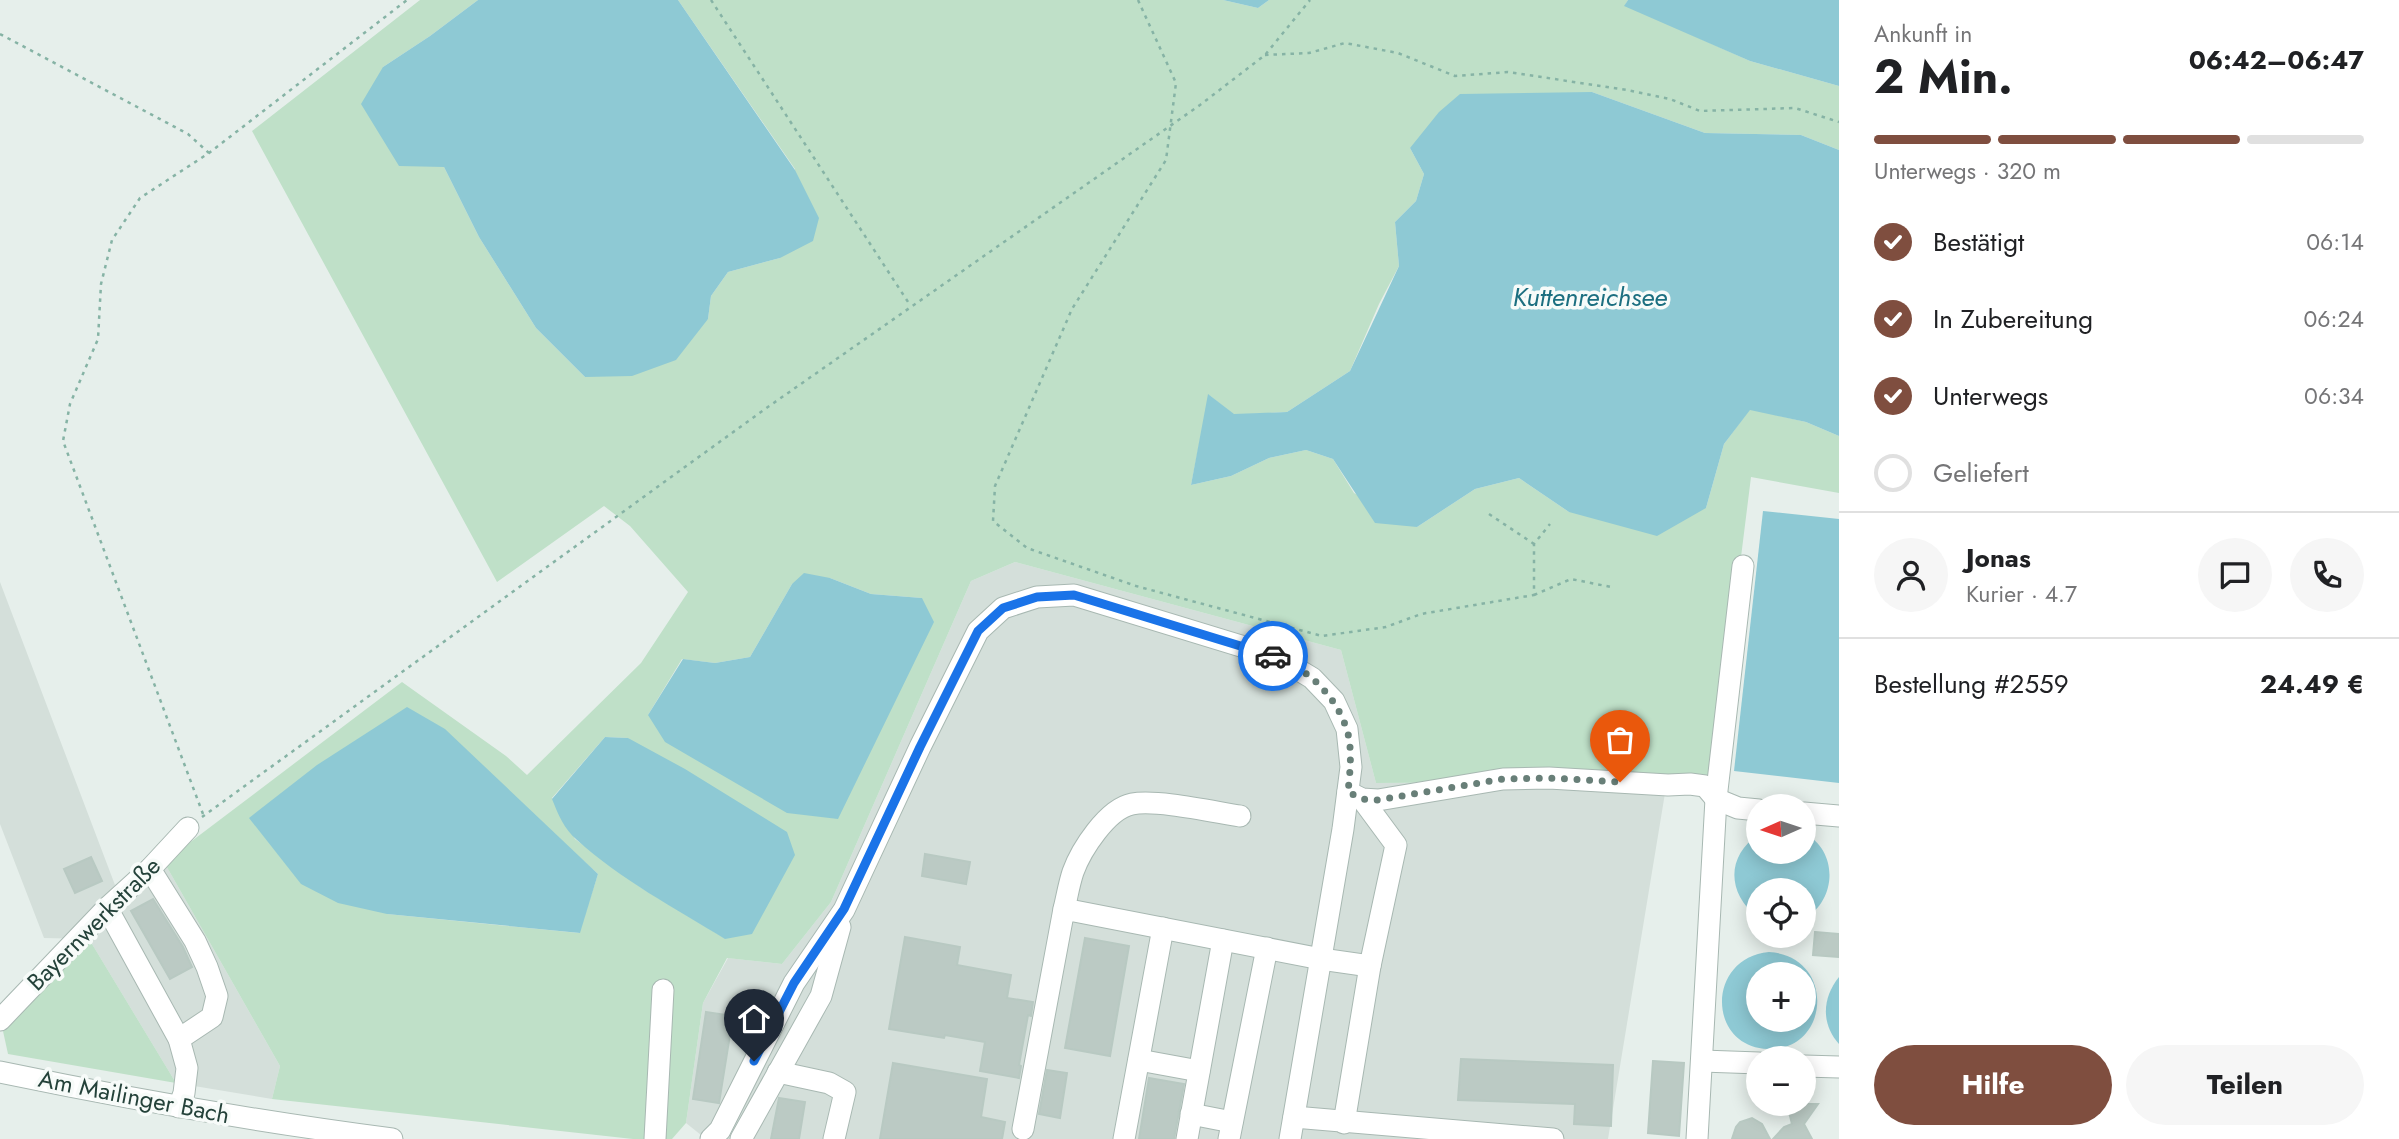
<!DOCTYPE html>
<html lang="de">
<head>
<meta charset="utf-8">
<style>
  :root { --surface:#fff; --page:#f6f6f6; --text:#202124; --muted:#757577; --line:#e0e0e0; --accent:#7f4e3f }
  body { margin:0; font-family:Jost,sans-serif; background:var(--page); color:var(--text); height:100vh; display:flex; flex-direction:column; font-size:26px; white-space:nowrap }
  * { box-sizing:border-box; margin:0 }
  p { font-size:23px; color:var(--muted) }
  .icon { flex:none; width:38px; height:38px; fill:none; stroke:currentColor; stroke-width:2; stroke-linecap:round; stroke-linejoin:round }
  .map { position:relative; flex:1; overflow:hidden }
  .drawer { display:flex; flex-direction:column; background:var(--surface); width:560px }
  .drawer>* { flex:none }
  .needle { width:46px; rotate:267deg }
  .controls { position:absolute; left:1746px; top:794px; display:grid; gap:14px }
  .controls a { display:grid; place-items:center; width:70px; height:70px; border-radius:50%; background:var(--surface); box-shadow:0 4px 18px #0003; font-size:35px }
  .pin { position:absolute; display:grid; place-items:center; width:60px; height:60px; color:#fff; margin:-72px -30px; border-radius:50% 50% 50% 0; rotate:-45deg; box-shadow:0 0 7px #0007 }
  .pin .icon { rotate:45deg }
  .courier { position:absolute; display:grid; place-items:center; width:70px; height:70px; margin:-35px; border:5px solid #1a73e8; border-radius:50%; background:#fff; color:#222; box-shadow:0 2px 9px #0007 }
  .head em { font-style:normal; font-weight:700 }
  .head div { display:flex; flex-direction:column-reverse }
  .head { display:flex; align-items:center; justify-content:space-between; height:119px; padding:0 35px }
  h1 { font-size:46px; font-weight:700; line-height:52px }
  .bar { display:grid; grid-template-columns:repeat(4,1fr); gap:10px 7px; align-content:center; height:84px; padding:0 35px }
  .bar i { height:9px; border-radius:5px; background:var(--line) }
  .bar .current { background:var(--accent) }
  .bar p { grid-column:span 4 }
  .line { display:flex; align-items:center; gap:18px; padding:0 35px; border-top:2px solid var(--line) }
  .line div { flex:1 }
  .round { display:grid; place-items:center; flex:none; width:74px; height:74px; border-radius:37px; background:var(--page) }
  ol { padding:0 35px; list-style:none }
  li { display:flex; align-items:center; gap:21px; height:77px }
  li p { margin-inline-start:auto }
  li .icon { padding:7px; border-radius:50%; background:var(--accent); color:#fff; stroke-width:4 }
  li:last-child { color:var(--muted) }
  li i { width:38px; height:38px; border:4px solid var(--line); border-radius:50% }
  .action { display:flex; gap:14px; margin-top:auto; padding:14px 35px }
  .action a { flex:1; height:80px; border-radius:42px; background:var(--accent); color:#fff; font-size:28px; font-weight:700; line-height:80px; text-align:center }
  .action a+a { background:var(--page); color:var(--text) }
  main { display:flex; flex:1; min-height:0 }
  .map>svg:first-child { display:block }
</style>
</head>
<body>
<main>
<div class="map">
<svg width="1839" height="1139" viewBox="0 0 1839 1139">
  <rect width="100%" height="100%" fill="#e6efeb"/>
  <g fill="#d4dfda">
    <polygon points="1015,562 1341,650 1376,783 1667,781 1608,1139 706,1139 686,1123 703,1003 728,958 782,964 831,902 971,581"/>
    <polygon points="0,582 115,885 164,862 280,1066 272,1099 176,1083 89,939 44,938 0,824"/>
  </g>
  <g fill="#bfe0c8" fill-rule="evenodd">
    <path d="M420 0H478L430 36 383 67 444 167 479 237 536 328 585 377 708 319 711 296 728 272 780 258 795 169 678 0H1223L1258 8 1269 0H1628L1625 5 1750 61 1839 86V150L1801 135 1705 133 1592 92 1410 148 1424 174 1416 201 1395 222 1399 266 1379 304 1350 371 1287 412 1234 415 1209 395 1191 485 1231 476 1269 458 1306 450 1333 459 1354 493 1417 527 1475 489 1519 478 1569 512 1706 508 1724 444 1750 409 1806 422 1839 436V493L1751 477 1713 781 1376 783 1341 650 1015 562 971 581 831 902 782 964 727 958 703 1003 686 1123 672 1139H633L272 1099 280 1066 164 862 402 682 506 756 527 775 641 663 688 592 630 526 604 506 497 582 252 131ZM830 578 871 594 922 598 648 715 682 659 715 663 750 657 792 584ZM605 737 628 738 726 939 640 887 575 839 552 798ZM526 808 598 874 579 933 387 914Z"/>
    <polygon points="89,939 176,1083 8,1054 3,1031"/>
  </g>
  <g fill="#8ec9d4" fill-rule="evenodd">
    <polygon points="478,0 678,0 795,170 819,218 813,241 780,258 728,272 711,296 708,319 676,360 632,376 585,377 536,328 479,237 444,167 399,166 361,104 383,67 430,36"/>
    <polygon points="1223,0 1269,0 1258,8"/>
    <polygon points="1628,0 1839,0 1839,86 1750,61 1624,6"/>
    <polygon points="1592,92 1705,133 1801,135 1839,150 1839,436 1806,422 1750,410 1724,444 1706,508 1657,536 1569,512 1519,478 1475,489 1417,527 1375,523 1333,459 1306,450 1269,458 1231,476 1191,485 1208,394 1234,414 1287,412 1350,371 1399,266 1395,222 1416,201 1424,174 1410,148 1439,112 1460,94"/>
    <polygon points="1763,511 1839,519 1839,783 1734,771"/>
    <polygon points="804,573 830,578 871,594 922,598 934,622 838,819 787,813 665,742 648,715 683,659 715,663 750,657 792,584"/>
    <polygon points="407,707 445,729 598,874 580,933 387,914 338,903 301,884 249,818 317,765"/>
    <path d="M605 737 628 738 685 769 787 832 795 855 752 934 725 939C676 909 620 879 577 840 564 829 558 814 552 799Z"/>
    <path d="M1804 833C1839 851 1837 900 1804 919V891H1759V918L1757 917C1727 893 1726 856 1759 834V852H1804Z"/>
    <path d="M1769 952C1836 956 1831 1051 1768 1049 1707 1047 1706 958 1769 952ZM1759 975H1804V1020H1759Z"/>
    <path d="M1839 977V1044C1821 1024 1822 998 1839 977Z"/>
  </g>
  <g fill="#bbcac4" stroke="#b8c9c2" stroke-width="2">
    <polygon points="925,854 970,862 966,884 922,876"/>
    <polygon points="91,857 102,881 75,893 64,869"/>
    <polygon points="153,899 183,947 192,967 170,979 131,911"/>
    <polygon points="1815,932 1839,934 1839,957 1813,955"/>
    <polygon points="905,937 960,947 957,965 1011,975 1007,998 1033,1002 1031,1016 1028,1015 1019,1065 1021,1066 1019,1078 980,1071 985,1042 945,1035 944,1038 889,1029"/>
    <polygon points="1085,938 1129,946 1110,1056 1065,1048"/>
    <polygon points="706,1012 733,1016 719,1103 693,1099"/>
    <polygon points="1461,1059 1613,1065 1611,1126 1574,1124 1575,1104 1458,1100"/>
    <polygon points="1653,1061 1684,1063 1679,1136 1648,1133"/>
    <polygon points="893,1063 987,1079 981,1117 1005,1122 1002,1139 880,1139"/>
    <polygon points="1047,1070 1067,1073 1060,1118 1039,1114"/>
    <polygon points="1149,1078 1184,1084 1174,1139 1139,1139"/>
    <polygon points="779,1098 805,1102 799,1139 771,1139"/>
    <polygon points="1787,1104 1818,1104 1804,1124 1812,1139 1773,1139 1784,1127 1792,1124"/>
    <polygon points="1752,1118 1762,1124 1770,1139 1732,1139 1736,1127 1740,1122"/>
  </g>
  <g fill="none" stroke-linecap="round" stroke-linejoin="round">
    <g stroke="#a8b8b2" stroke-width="23">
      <g id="minor">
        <polyline points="1348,792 1362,799 1378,800 1503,779 1549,778 1668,785 1690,784 1705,786 1716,799 1738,808 1759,810"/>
        <polyline points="1804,813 1839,816"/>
        <polyline points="150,869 195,941 207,967 217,996 212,1017 179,1039"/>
        <polyline points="107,908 179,1039 187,1068 184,1093 179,1107"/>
        <path d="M1064 909C1067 897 1069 884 1073 872 1081 850 1107 809 1132 804 1156 799 1214 812 1240 816"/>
        <polyline points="0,1020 107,908 150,869 188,828"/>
        <polyline points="1139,1060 1199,1071"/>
        <polyline points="1702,1061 1759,1063"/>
        <polyline points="1804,1066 1839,1067"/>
        <path d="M0 1072C130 1099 260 1122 392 1139"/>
        <polyline points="778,1072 829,1083 845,1092 834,1139"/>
        <polyline points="1191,1114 1232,1122"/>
        <polyline points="1294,1117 1553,1139"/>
        <polyline points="1344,1123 1370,966 1396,845 1362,799"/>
        <polyline points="1023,1129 1064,909 1321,959 1370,966"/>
        <polyline points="655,1139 663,990"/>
        <polyline points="711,1139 720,1130 794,983 844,910 920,747 978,631 1003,608 1037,597 1074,595 1277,657 1312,678 1334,701 1347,729 1351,767 1343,829 1290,1139"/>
        <polyline points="741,1139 821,996 840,927"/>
        <polyline points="1124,1139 1163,928"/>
        <polyline points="1187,1139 1223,940"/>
        <polyline points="1229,1139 1267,948"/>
        <polyline points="1697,1139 1716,799 1743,566"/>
      </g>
    </g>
    <g stroke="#86b3a5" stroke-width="2.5" stroke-dasharray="3.5 5" stroke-linecap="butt">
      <polyline points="711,0 910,305"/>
      <polyline points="1138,0 1176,83 1166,160 1072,309 995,486 993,521 1027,548 1136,586 1322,636 1386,627 1421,614 1534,595 1534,544 1550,524"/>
      <polyline points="0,34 188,134 209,153"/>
      <polyline points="1265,55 1309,53 1345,43 1398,53 1455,76 1508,72 1627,90 1670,99 1700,111 1795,108 1839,122"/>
      <polyline points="1489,514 1534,544"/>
      <polyline points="1534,595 1571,579 1611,587"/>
      <polyline points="203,814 63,441 70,404 98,339 101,284 112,240 140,198 209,153 407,0"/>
      <polyline points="202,817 765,409 1200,105 1265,55 1310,0"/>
    </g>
    <use href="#minor" stroke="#fff" stroke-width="21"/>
  </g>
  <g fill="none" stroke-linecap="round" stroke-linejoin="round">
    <path stroke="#687f78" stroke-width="7" stroke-dasharray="0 12.6" d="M1273 656C1306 668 1334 693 1346 727 1353 746 1350 772 1348 792L1362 799 1378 800 1503 779 1549 778 1620 782"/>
    <polyline stroke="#1a73e8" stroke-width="9" points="754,1061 794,983 844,909 920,747 978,631 1003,608 1037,597 1074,595 1273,656"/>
  </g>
  <g text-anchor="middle" stroke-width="7" stroke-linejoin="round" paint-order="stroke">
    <g font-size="24" fill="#24423a" stroke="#f7fbf9">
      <text transform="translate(94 924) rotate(-45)" y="8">Bayernwerkstraße</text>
      <text transform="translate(134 1097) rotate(11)" y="8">Am Mailinger Bach</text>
    </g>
    <g font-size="26" font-style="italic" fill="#1c6f80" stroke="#f7fbf9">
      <text x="1590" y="306">Kuttenreichsee</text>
    </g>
  </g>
</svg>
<div class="controls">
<a><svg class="needle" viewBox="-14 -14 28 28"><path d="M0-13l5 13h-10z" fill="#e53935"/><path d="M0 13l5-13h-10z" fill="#757577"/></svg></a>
<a><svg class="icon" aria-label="locate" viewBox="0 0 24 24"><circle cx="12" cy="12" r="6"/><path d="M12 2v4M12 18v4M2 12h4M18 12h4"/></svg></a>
<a>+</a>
<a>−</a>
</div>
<div class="pin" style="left:1620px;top:782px;background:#ea580c"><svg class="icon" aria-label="bag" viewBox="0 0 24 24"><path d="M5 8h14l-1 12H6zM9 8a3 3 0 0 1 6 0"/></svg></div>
<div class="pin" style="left:754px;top:1061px;background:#1f2937"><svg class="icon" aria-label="home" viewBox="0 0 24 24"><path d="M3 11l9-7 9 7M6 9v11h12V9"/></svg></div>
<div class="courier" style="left:1273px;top:656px"><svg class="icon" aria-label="car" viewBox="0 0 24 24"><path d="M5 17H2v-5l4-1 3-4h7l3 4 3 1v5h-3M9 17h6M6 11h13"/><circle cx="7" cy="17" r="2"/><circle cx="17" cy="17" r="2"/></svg></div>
</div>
<section class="drawer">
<div class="head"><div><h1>2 Min.</h1><p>Ankunft in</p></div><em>06:42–06:47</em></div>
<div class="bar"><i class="current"></i><i class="current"></i><i class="current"></i><i></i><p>Unterwegs · 320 m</p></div>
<ol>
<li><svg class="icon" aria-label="check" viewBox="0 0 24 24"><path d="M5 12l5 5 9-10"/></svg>Bestätigt<p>06:14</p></li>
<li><svg class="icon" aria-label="check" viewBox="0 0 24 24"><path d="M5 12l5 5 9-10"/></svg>In Zubereitung<p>06:24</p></li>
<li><svg class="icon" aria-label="check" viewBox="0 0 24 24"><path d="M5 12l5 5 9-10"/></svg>Unterwegs<p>06:34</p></li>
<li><i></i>Geliefert</li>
</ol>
<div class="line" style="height:126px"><a class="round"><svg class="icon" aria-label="person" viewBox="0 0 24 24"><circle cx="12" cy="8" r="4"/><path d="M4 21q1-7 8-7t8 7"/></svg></a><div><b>Jonas</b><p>Kurier · 4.7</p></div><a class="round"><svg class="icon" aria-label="chat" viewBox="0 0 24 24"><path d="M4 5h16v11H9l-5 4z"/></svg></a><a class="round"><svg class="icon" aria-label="phone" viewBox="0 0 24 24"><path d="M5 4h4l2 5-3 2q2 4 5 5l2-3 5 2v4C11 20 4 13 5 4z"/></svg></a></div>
<div class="line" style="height:91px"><div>Bestellung #2559</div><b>24.49 €</b></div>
<div class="action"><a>Hilfe</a><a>Teilen</a></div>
</section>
</main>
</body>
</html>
